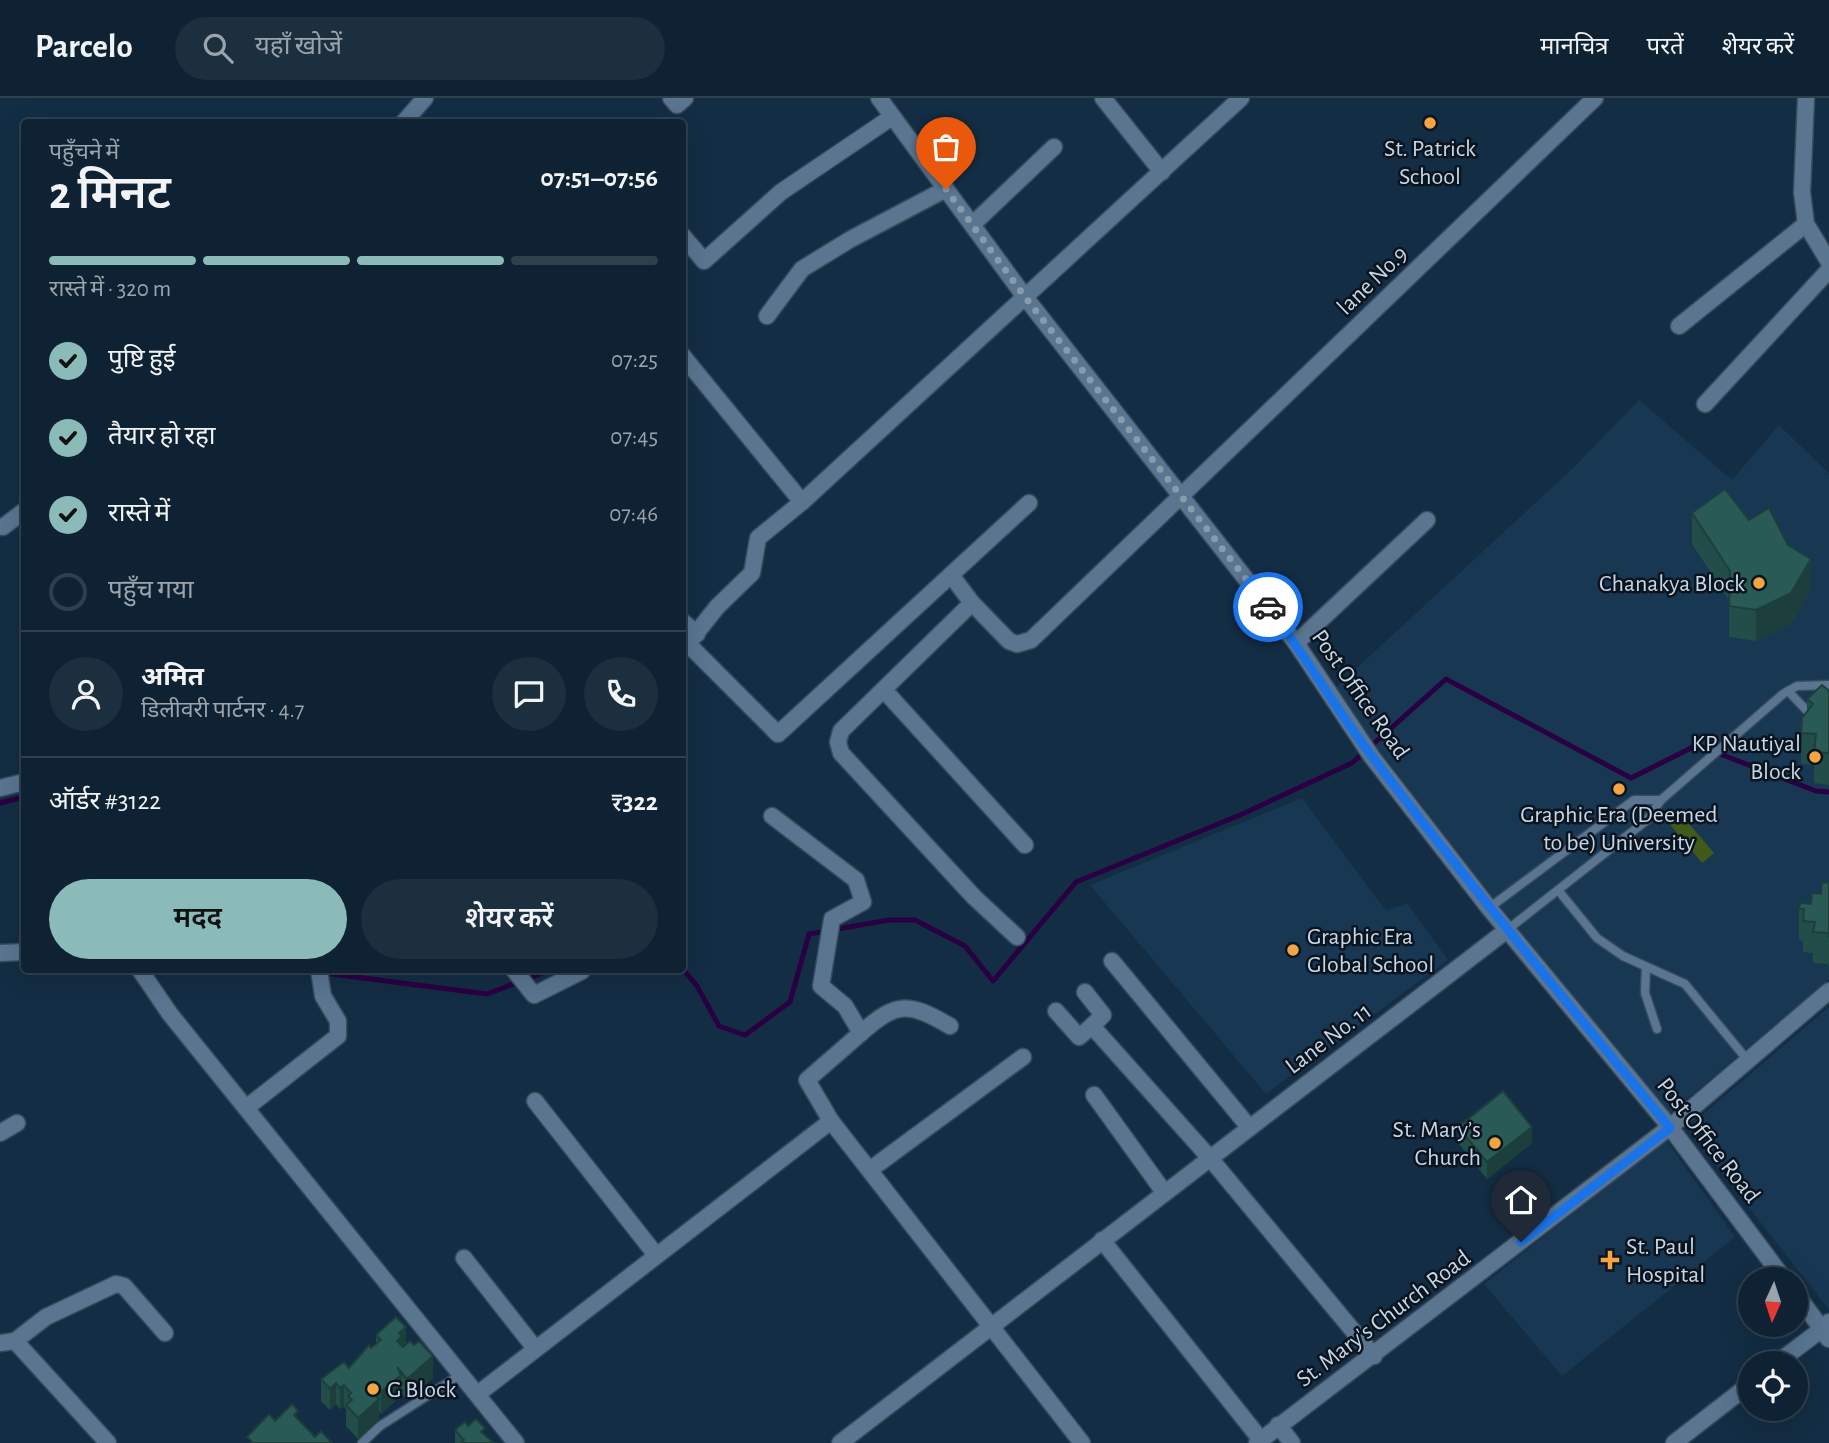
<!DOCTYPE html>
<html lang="hi">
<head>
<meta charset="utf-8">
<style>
  :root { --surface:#0e2233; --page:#1c2f3f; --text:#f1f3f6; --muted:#9ba4ac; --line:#2e3f4e; --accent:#8bbbb9 }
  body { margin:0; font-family:"Alegreya Sans","Noto Sans Devanagari",sans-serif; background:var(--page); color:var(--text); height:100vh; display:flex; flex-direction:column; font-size:26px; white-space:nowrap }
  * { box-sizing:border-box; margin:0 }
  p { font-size:23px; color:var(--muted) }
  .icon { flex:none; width:38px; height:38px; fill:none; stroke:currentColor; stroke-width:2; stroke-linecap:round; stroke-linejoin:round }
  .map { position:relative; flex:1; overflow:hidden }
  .drawer { position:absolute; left:21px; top:21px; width:665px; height:854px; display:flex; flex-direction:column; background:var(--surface); border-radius:7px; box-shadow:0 7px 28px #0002,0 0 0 2px var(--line) }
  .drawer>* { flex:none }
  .needle { width:46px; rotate:183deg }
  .tools { position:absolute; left:1738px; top:1169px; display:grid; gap:14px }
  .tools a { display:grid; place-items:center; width:70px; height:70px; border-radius:50%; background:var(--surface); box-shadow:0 7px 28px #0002,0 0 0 2px var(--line); font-size:35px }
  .pin { position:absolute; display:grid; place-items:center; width:60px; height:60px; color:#fff; margin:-72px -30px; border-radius:50% 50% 50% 0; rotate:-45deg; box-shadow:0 0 7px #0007 }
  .pin .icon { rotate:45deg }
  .courier { position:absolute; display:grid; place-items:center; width:70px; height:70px; margin:-35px; border:5px solid #1a73e8; border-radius:50%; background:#fff; color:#222; box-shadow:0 2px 9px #0007 }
  .headline em { font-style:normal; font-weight:600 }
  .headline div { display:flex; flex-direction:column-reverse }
  .headline { display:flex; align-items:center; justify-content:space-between; height:119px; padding:0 28px }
  h1 { font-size:46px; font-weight:600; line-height:52px }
  .bar { display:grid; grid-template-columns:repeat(4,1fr); gap:10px 7px; align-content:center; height:84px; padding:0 28px }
  .bar i { height:9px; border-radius:5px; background:var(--line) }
  .bar .active { background:var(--accent) }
  .bar p { grid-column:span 4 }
  .line { display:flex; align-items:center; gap:18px; padding:0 28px; border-top:2px solid var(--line) }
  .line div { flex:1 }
  .round { display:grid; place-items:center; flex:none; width:74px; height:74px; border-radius:37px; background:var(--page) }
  ol { padding:0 28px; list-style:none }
  li { display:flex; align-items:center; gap:21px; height:77px }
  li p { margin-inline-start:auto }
  li .icon { padding:7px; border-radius:50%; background:var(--accent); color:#111; stroke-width:4 }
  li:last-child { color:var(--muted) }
  li i { width:38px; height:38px; border:4px solid var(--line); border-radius:50% }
  .button { display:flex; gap:14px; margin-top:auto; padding:14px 28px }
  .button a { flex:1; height:80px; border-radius:42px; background:var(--accent); color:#111; font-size:28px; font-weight:600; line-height:80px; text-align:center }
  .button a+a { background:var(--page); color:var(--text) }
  header { display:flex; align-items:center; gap:42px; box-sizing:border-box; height:98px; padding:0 35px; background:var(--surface); border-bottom:2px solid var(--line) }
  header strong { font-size:33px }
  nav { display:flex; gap:38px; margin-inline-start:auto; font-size:24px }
  .search { width:490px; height:63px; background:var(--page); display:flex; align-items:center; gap:18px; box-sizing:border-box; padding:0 24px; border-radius:38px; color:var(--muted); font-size:26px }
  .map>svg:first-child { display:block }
</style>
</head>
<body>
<header>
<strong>Parcelo</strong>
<div class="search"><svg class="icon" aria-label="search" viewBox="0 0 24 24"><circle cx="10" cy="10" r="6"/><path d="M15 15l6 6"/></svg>यहाँ खोजें</div>
<nav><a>मानचित्र</a><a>परतें</a><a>शेयर करें</a></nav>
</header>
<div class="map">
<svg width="1829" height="1345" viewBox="0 0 1829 1345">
  <rect width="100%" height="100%" fill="#132d44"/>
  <g fill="#183753">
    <polygon points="1639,302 1732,382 1779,327 1829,375 1829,881 1670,1015 1485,790 1333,592 1573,370"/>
    <polygon points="1302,700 1386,813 1407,805 1448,862 1266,996 1090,787"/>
    <polygon points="1829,909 1829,1212 1687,1030"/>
    <polygon points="1666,1042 1735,1139 1562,1278 1484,1186"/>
  </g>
  <polygon fill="#415919" points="1679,714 1714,755 1702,765 1667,723"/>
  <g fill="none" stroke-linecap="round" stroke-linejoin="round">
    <g stroke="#290042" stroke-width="5">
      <polyline points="0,705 24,699"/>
      <polyline points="682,870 697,888 719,928 745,937 790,904 809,836 889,822 915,822 965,848 993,883 1076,784 1240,717 1352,665 1446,581 1631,680 1697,647 1816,693 1829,694"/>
      <polyline points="301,872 487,896 550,872"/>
    </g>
    <g stroke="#384a5e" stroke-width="11">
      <g id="service">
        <polyline points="1788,593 1814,620"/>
        <polyline points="1558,792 1597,840 1623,858 1685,886 1749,964"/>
        <polyline points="1489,810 1634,702 1661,702"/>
        <polyline points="1507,832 1647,722 1661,702 1783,596 1797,588 1829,587"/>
        <polyline points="1646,869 1645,895 1657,931"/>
        <polyline points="362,1345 380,1328 463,1275"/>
      </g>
    </g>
    <g stroke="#384a5e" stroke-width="19">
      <g id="minor">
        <polyline points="671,0 677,7 685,0"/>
        <polyline points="879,0 1025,199 1296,545 1372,659 1489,810 1670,1029 1784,1181"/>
        <polyline points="1103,0 1162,74"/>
        <polyline points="1806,0 1802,94 1806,126 1829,164"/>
        <polyline points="404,24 425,0"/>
        <polyline points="973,126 1054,49"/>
        <polyline points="682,137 704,163 781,94 892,19"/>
        <polyline points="767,218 802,171 851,141 946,91"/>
        <polyline points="1679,228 1806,126"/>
        <polyline points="682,257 802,404"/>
        <polyline points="1705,306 1829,172"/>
        <polyline points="3,429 24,413"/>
        <polyline points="951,477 972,505 1009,543 1017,546 1031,542 1595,0"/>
        <polyline points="972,505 841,633 838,644 841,655 974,799 1017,839"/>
        <polyline points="682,523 697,536"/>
        <polyline points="1296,545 1427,422"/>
        <polyline points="688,546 778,636 1029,405"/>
        <polyline points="682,553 717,509 752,475 758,440 802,404 1241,0"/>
        <polyline points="884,592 1025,747"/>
        <polyline points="0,690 24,684"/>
        <polyline points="772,718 856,782 863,804 832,821 821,888 845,908 861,935 807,982 831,1023 1082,1345"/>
        <polyline points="0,855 24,854"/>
        <polyline points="1112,863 1249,1029"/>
        <polyline points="140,872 170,916 516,1345"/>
        <polyline points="514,872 534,897 582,873"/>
        <polyline points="1085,894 1103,917 1092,928"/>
        <polyline points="1056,913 1079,939 1092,928 1209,1059 1374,1258"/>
        <path d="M861 935C897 903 909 904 950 928"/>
        <polyline points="1094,997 1164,1094"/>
        <polyline points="535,1003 656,1157"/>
        <polyline points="246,1010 338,938 338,923 323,898 319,872"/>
        <polyline points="0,1035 17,1025"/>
        <polyline points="871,1071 1023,959"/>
        <polyline points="1102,1142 1261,1342"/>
        <polyline points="464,1160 534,1249"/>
        <polyline points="15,1243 46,1219 116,1186 124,1188 165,1235"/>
        <polyline points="0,1245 15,1243 108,1345"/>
        <polyline points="1777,1265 1822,1231 1796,1196"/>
        <polyline points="479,1295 831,1023"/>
        <polyline points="1278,1327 1292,1345"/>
        <polyline points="840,1345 1507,832"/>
        <polyline points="1257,1345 1670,1029 1829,893"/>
        <polyline points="1674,1345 1750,1286"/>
      </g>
    </g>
    <g stroke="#384a5e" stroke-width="21">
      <polyline id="tertiary" points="1829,1225 1822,1231 1829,1240"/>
    </g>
    <use href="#service" stroke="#597590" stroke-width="8"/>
    <use href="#minor" stroke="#597590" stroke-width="16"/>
    <use href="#tertiary" stroke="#597590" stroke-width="18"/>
  </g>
  <g fill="#234d49">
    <polygon points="1692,415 1749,422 1811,492 1791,526 1756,543 1729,539 1729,502 1692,446"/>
    <polygon points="1828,592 1829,592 1829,687 1814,685 1814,667 1801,666 1801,635 1807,614 1807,601"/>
    <polygon points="1829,785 1829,871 1828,866 1813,865 1813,855 1803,854 1803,843 1799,842 1799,811 1811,806 1821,796"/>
    <polygon points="1458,1029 1532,1045 1487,1081 1458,1045"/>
    <polygon points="376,1237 406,1247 433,1280 407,1302 401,1295 401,1298 381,1316 379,1313 379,1322 358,1341 346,1328 346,1311 344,1309 340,1311 336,1306 330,1312 321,1303 321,1281 349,1270 376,1246"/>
    <polygon points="468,1328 485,1337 494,1345 455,1345 455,1332"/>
  </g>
  <g fill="#1d3f3c">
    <polygon points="1811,461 1811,492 1791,526 1756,543 1756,512"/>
    <polygon points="1532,1029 1532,1045 1487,1081 1487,1064"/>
    <polygon points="406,1229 406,1251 402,1254 397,1243 399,1235"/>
    <polygon points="433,1258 433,1280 407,1302 407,1281"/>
    <polygon points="401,1277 401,1298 381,1316 381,1294"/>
    <polygon points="336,1285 336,1306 330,1312 330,1291"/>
    <polygon points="344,1287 344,1309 340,1311 340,1290"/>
    <polygon points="377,1290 377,1302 379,1301 379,1322 358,1341 358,1320 372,1294"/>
  </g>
  <g fill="#295a55" stroke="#1d3f3c" stroke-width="2">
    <polygon points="1725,391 1749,422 1769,410 1788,447 1811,461 1791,495 1756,512 1729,508 1730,473 1692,415"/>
    <polygon points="1822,587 1828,592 1829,592 1829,655 1814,654 1816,636 1801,635 1802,620 1813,606 1807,601"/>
    <polygon points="1822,784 1829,785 1829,840 1829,835 1813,834 1815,824 1803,823 1804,811 1799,811 1800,805 1811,806 1812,795 1821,796"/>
    <polygon points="1503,993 1532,1029 1487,1064 1458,1029"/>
    <polygon points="396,1219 406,1229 399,1235 402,1238 397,1243 403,1249 410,1243 414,1247 419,1243 433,1258 407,1281 397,1269 401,1277 381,1294 377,1290 372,1294 379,1301 358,1320 346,1307 352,1302 348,1298 351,1295 344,1287 340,1290 336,1285 330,1291 321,1281 344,1264 349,1270 369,1247 371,1250 381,1242 376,1237"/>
    <polygon points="292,1306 298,1313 294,1317 315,1339 321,1333 332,1345 253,1345 247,1339 269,1316 275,1323"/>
    <polygon points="476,1321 485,1330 481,1334 494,1345 461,1345 464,1342 455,1332 465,1324 468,1328"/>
  </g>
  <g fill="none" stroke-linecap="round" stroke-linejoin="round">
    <polyline stroke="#889bad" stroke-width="7" stroke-dasharray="0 12.6" points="946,91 1025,199 1268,509"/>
    <path stroke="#1a73e8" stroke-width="9" d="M1268 509C1305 556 1334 609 1371 657 1467 784 1569 907 1670 1030L1521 1144"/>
  </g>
  <g fill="#f4a443" stroke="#09141f" stroke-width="2.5">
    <circle cx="1430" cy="25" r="7"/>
    <circle cx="1759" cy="485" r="7"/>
    <circle cx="1815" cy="659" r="7"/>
    <circle cx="1619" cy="691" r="7"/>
    <circle cx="1293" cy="852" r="7"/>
    <circle cx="1495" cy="1045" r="7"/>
    <path d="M1606.5 1151.5h7v7h7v7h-7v7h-7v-7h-7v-7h7z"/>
    <circle cx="373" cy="1291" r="7"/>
  </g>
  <g text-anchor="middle" stroke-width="5" stroke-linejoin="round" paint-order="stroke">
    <g font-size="24" fill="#c7d6e5" stroke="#09141f" text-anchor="end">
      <text x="1430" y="58" text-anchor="middle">St. Patrick<tspan x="1430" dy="28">School</tspan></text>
      <text x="1745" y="493">Chanakya Block</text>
      <text x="1801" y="653">KP Nautiyal<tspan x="1801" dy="28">Block</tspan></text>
      <text x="1619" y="724" text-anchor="middle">Graphic Era (Deemed<tspan x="1619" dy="28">to be) University</tspan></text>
      <text x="1307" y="846" text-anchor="start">Graphic Era<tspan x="1307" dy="28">Global School</tspan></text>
      <text x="1481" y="1039">St. Mary’s<tspan x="1481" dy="28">Church</tspan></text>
      <text x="1626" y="1156" text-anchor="start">St. Paul<tspan x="1626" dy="28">Hospital</tspan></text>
      <text x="387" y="1299" text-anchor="start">G Block</text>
    </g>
    <g font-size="24" fill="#c7d6e5" stroke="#09141f">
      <text transform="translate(1372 182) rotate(-44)" y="8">lane No.9</text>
      <text transform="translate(1361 596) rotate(55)" y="8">Post Office Road</text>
      <text transform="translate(1328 940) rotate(-37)" y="8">Lane No. 11</text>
      <text transform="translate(1709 1042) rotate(52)" y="8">Post Office Road</text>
      <text transform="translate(1383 1220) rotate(-37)" y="8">St. Mary's Church Road</text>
    </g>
  </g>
</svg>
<div class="tools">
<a><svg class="needle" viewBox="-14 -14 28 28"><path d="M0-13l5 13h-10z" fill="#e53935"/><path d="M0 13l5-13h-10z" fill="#9ba4ac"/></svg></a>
<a><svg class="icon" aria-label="locate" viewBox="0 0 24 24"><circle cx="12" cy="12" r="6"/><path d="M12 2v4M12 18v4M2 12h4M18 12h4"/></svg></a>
</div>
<div class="pin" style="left:946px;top:91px;background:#ea580c"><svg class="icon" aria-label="bag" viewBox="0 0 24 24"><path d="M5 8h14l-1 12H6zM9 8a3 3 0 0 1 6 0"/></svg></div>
<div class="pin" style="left:1521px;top:1144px;background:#1f2937"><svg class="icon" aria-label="home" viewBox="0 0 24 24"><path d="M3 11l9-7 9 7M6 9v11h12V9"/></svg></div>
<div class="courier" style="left:1268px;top:509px"><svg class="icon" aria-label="car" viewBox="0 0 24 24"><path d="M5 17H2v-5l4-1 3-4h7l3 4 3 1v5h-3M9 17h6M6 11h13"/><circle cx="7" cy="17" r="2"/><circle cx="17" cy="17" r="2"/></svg></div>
<section class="drawer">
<div class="headline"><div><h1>2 मिनट</h1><p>पहुँचने में</p></div><em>07:51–07:56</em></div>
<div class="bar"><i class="active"></i><i class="active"></i><i class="active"></i><i></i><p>रास्ते में · 320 m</p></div>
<ol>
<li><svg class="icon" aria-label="check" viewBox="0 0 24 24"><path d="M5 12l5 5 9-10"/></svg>पुष्टि हुई<p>07:25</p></li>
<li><svg class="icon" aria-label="check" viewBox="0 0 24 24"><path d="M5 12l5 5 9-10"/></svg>तैयार हो रहा<p>07:45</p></li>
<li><svg class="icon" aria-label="check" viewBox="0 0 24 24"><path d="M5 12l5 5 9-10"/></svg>रास्ते में<p>07:46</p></li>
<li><i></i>पहुँच गया</li>
</ol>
<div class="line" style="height:126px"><a class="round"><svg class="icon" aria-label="person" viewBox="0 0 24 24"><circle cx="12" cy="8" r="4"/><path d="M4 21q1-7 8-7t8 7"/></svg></a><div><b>अमित</b><p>डिलीवरी पार्टनर · 4.7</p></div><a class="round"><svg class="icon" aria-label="chat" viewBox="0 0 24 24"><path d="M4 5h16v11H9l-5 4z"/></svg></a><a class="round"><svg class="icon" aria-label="phone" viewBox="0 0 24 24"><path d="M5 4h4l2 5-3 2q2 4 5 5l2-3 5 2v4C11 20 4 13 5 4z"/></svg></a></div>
<div class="line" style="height:91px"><div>ऑर्डर #3122</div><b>₹322</b></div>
<div class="button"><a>मदद</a><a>शेयर करें</a></div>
</section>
</div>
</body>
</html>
